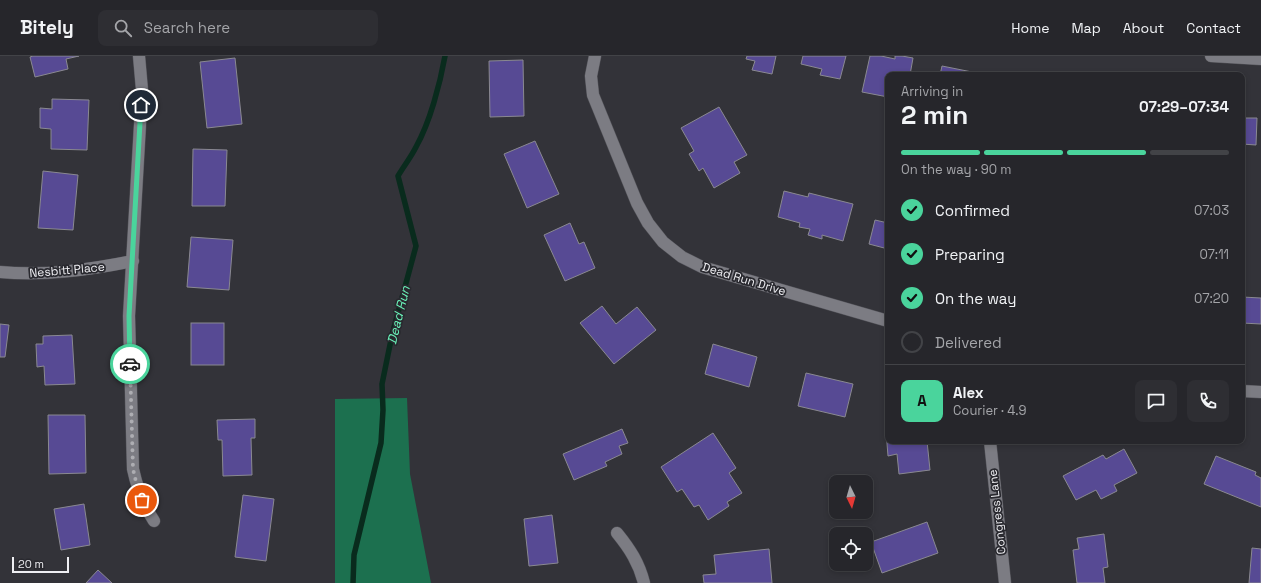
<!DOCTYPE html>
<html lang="en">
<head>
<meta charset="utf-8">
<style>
	:root { --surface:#26262b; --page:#2e2e33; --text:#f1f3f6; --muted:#a4a5a9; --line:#424347; --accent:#4ad49c }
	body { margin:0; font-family:"Space Grotesk",sans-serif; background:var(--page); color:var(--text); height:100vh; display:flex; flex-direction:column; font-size:15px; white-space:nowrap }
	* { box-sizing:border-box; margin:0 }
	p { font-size:13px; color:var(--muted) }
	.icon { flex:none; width:22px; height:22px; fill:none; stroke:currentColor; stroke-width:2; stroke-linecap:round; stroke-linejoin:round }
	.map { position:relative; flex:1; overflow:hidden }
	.sheet { position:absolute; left:885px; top:16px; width:360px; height:372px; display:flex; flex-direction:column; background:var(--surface); border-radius:8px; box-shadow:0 2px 6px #0003,0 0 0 1px var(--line) }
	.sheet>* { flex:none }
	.needle { width:26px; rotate:175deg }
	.controls { position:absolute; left:829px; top:419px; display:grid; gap:8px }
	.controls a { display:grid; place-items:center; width:44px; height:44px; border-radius:8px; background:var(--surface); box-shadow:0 2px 6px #0003,0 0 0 1px var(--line); font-size:20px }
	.scale { position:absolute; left:12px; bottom:10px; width:57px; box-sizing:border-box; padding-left:4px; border:2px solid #efeff3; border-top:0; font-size:11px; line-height:14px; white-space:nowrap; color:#efeff3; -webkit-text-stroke:3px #29292f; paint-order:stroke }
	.pin { position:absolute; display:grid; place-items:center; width:34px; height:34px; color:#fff; margin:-17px; border:2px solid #fff; border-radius:50%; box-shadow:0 1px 4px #0007 }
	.courier { position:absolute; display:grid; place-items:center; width:40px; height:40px; margin:-20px; border:3px solid #4ad49c; border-radius:50%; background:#fff; color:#222; box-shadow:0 1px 5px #0007 }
	.overview em { font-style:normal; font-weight:800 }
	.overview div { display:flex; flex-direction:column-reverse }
	.overview { display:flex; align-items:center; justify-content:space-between; height:68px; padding:0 16px }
	h1 { font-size:26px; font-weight:800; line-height:30px }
	.bar { display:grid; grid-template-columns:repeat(4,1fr); gap:6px 4px; align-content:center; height:48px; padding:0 16px }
	.bar i { height:5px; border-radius:3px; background:var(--line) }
	.bar .on { background:var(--accent) }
	.bar p { grid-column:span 4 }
	.line { display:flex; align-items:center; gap:10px; padding:0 16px; border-top:1px solid var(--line) }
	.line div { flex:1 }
	.round { display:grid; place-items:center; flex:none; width:42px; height:42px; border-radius:8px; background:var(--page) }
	ol { padding:0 16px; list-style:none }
	li { display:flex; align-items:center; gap:12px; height:44px }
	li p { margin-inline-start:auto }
	li .icon { padding:4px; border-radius:50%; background:var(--accent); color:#111; stroke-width:4 }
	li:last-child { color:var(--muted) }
	li i { width:22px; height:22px; border:2px solid var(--line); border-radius:50% }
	header { display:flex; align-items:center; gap:24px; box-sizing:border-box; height:56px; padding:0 20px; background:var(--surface); border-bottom:1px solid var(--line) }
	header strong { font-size:19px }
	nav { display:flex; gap:22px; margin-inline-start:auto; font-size:14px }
	.search { width:280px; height:36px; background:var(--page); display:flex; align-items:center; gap:10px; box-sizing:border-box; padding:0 14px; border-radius:8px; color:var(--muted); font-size:15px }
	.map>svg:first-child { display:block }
	.forest { fill:#1c704f }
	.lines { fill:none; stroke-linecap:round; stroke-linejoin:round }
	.stream { stroke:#092b1d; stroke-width:5.5 }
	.building { fill:#574a94; stroke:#8a8991 }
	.street-casing { stroke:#525258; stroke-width:13 }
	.street { stroke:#7c7c83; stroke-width:12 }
	.done { stroke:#adadb2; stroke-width:4; stroke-dasharray:0 7.2 }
	.route { stroke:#4ad49c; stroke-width:5 }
	.labels { text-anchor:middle; stroke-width:3.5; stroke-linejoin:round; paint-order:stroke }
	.street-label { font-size:12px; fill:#efeff3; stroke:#29292f }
	.water-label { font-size:13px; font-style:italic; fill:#6bf6bb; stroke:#29292f }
</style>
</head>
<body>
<header>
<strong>Bitely</strong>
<div class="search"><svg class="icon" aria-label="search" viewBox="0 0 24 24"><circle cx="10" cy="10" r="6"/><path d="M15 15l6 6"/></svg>Search here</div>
<nav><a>Home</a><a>Map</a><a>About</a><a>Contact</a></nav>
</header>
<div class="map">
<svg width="1261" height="527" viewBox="0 0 1261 527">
	<rect width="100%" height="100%" fill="#333339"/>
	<polygon class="forest" points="407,342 410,418 431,527 335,527 335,343"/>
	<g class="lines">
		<path class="stream" d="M 353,527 L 354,499 L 381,387 L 383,354 L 382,328 L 392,279 L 416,190 L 398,120 C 404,110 411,101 416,91 C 430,66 440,28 445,0"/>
	</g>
	<g class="building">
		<polygon points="33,0 79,0 66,3 68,13 35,21 30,1"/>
		<polygon points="747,0 776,0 772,18 752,14 755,5 746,3"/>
		<polygon points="803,0 846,0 840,23 820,19 822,13 801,8"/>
		<polygon points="870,0 881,0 895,3 895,0 902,0 913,2 910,19 888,19 888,41 862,36"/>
		<polygon points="235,2 242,68 207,72 200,6"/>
		<polygon points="523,4 524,60 490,61 489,5"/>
		<polygon points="942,10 982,18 981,19 940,19"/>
		<polygon points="52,43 89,44 87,94 51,93 51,73 40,72 40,52 52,53"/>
		<polygon points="719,51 747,99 734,106 740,117 714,132 703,112 699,115 689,98 694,95 681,72"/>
		<polygon points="1242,62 1257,62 1256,89 1242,88"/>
		<polygon points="535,85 559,138 527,152 504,98"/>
		<polygon points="193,93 227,94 225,150 192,150"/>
		<polygon points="43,115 78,119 73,174 38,172"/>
		<polygon points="784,135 808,141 809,137 853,148 843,185 822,179 822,183 808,179 810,173 799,171 800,167 778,161"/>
		<polygon points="875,164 888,167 888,193 869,188"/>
		<polygon points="570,167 579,188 584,186 595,212 565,225 544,179"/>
		<polygon points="191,181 233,184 229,234 187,231"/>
		<polygon points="1242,241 1261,242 1261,268 1242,267"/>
		<polygon points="602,250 616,268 637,251 656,274 614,308 580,267"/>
		<rect x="191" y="267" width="33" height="42"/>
		<polygon points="0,268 9,269 5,301 0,301"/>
		<polygon points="72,279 75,328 45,329 44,310 37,311 36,288 43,288 43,280"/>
		<polygon points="713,288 757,301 749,331 705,318"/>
		<polygon points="806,317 853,328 845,361 798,350"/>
		<polygon points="48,359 85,359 86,417 49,418"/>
		<polygon points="255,363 255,382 251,382 252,419 223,420 222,384 218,384 217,364"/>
		<polygon points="622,373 628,387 619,390 622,398 605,406 607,410 574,424 563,398"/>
		<polygon points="886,375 888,375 888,385 927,385 930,414 899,418 897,398 888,400"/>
		<polygon points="713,377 736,412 729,417 742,437 727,446 729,450 708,464 699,449 694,451 682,433 677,436 661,411"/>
		<polygon points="1124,393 1137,417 1114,429 1117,435 1101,443 1096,434 1076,444 1063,420 1103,399 1106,403"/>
		<polygon points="1216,400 1256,416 1255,419 1261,422 1261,451 1204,428"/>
		<polygon points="243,439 274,443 266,505 235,501"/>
		<polygon points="84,448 90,489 61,494 54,453"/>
		<polygon points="552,459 558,507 529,510 524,463"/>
		<polygon points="927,466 938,497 882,517 871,486"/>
		<polygon points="1104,478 1108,511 1103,512 1105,527 1077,527 1073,494 1079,493 1077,482"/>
		<polygon points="1252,492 1261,493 1261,527 1249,527"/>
		<polygon points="769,493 772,527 704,527 703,519 716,518 714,499"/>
		<polygon points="98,514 112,527 86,527"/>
	</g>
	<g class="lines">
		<defs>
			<g id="street">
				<path d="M 139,0 L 142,34 L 129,260 L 133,413 C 137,432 143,448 154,465"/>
				<polyline points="595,0 591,20 593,39 637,147 648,167 663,186 682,201 702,211 888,265"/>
				<polyline points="1211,0 1261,3"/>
				<path d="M 0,216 C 45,220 88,214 133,205"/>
				<polyline points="1242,335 1261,336"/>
				<polyline points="990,385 1005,527"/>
				<path d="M 617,477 C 630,493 639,507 644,527"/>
			</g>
		</defs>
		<use href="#street" class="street-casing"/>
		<use href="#street" class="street"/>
	</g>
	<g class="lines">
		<polyline class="done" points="130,308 133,413 138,434 142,444"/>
		<polyline class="route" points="130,308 129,260 141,49"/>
	</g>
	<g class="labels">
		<g class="street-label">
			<text transform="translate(67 214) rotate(-5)" y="4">Nesbitt Place</text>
			<text transform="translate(744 223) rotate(17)" y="4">Dead Run Drive</text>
			<text transform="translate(997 456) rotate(-96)" y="4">Congress Lane</text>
		</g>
		<g class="water-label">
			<text transform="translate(398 259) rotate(-76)" y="5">Dead Run</text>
		</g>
	</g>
</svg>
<div class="controls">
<a><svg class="needle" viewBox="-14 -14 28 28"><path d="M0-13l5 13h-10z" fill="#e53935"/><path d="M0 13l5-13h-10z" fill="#a4a5a9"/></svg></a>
<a><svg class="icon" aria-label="locate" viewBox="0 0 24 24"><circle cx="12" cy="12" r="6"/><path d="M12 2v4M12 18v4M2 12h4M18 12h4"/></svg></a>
</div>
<div class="scale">20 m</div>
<div class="pin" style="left:142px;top:444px;background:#ea580c"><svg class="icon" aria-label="bag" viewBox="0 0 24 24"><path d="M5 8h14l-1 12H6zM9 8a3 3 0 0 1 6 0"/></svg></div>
<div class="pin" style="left:141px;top:49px;background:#1f2937"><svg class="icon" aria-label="home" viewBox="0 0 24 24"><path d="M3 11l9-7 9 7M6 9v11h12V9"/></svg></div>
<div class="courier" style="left:130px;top:308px"><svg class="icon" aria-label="car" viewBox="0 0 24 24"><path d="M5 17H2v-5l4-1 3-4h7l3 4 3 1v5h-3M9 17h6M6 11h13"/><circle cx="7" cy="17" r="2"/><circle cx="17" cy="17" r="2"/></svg></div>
<section class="sheet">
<div class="overview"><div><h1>2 min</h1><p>Arriving in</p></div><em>07:29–07:34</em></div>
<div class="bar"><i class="on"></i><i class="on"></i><i class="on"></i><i></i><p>On the way · 90 m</p></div>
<ol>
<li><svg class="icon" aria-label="check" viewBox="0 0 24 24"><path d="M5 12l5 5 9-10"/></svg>Confirmed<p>07:03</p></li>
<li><svg class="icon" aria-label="check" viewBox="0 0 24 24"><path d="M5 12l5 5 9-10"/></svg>Preparing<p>07:11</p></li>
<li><svg class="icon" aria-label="check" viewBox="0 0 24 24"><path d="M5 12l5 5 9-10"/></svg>On the way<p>07:20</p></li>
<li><i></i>Delivered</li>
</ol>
<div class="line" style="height:72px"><b class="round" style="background:var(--accent);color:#111">A</b><div><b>Alex</b><p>Courier · 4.9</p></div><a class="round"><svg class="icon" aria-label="chat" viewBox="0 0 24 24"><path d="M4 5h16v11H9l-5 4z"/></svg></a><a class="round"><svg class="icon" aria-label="phone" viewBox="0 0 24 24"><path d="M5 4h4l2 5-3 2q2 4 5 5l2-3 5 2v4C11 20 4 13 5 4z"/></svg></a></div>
</section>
</div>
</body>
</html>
